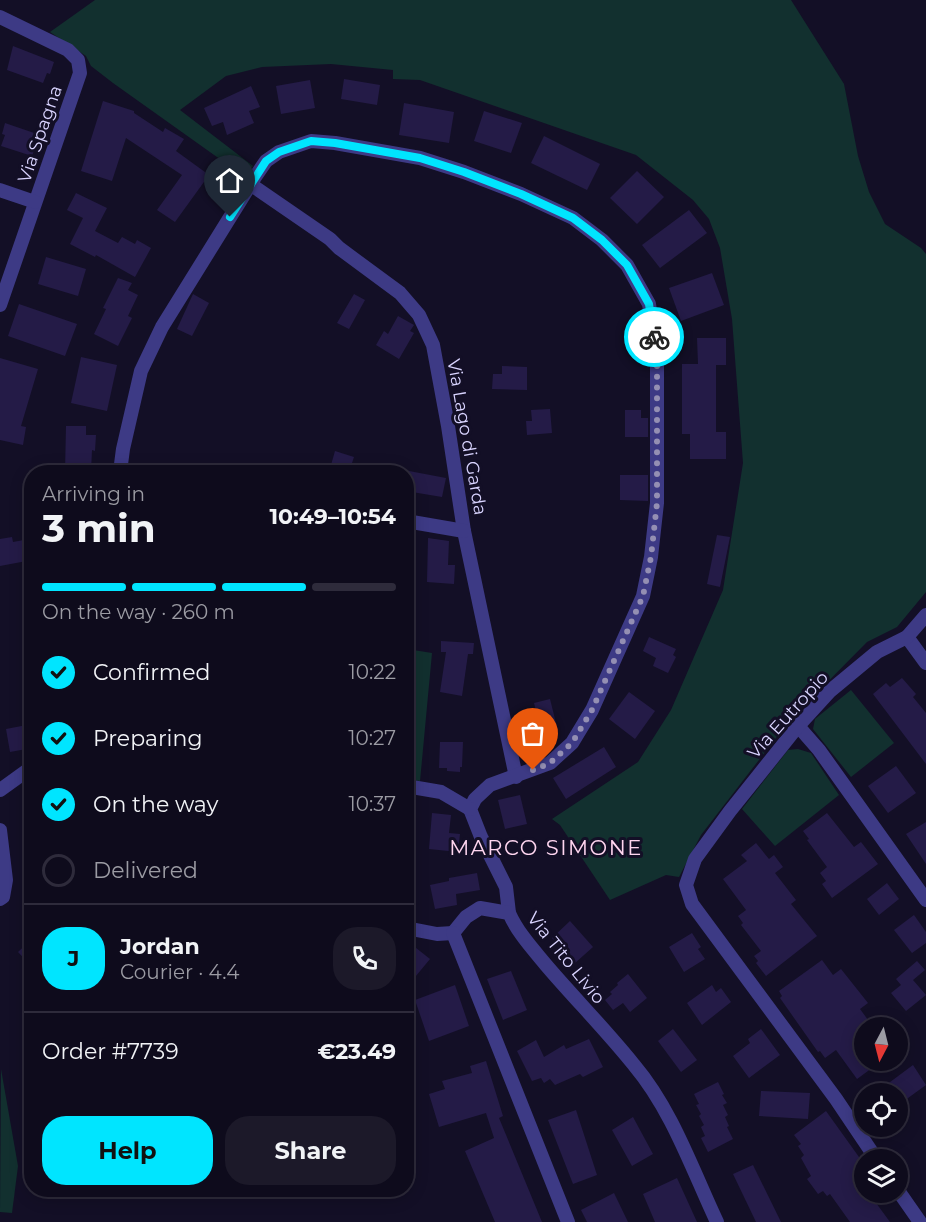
<!DOCTYPE html>
<html lang="en">
<head>
<meta charset="utf-8">
<style>
	:root { --surface:#0e0b1c; --page:#1c1929; --text:#f1f3f6; --muted:#9b9ba3; --line:#2e2b3b; --accent:#00e5ff }
	body { margin:0; font-family:Montserrat,sans-serif; background:var(--page); color:var(--text); height:100vh; display:flex; flex-direction:column; font-size:22px; white-space:nowrap }
	* { box-sizing:border-box; margin:0 }
	p { font-size:20px; color:var(--muted) }
	.icon { flex:none; width:33px; height:33px; fill:none; stroke:currentColor; stroke-width:2; stroke-linecap:round; stroke-linejoin:round }
	.map { position:relative; flex:1; overflow:hidden }
	.details { position:absolute; left:24px; top:465px; width:390px; height:732px; display:flex; flex-direction:column; background:var(--surface); border-radius:24px; box-shadow:0 3px 15px #0003,0 0 0 2px var(--line) }
	.details>* { flex:none }
	.needle { width:39px; rotate:187deg }
	.controls { position:absolute; left:854px; top:1017px; display:grid; gap:12px }
	.controls a { display:grid; place-items:center; width:54px; height:54px; border-radius:50%; background:var(--surface); box-shadow:0 3px 15px #0003,0 0 0 2px var(--line); font-size:30px }
	.pin { position:absolute; display:grid; place-items:center; width:51px; height:51px; color:#fff; margin:-62px -26px; border-radius:50% 50% 50% 0; rotate:-45deg; box-shadow:0 0 6px #0007 }
	.pin .icon { rotate:45deg }
	.courier { position:absolute; display:grid; place-items:center; width:60px; height:60px; margin:-30px; border:4px solid #00e5ff; border-radius:50%; background:#fff; color:#222; box-shadow:0 2px 8px #0007 }
	.overview em { font-style:normal; font-weight:700 }
	.overview div { display:flex; flex-direction:column-reverse }
	.overview { display:flex; align-items:center; justify-content:space-between; height:102px; padding:0 18px }
	h1 { font-size:39px; font-weight:700; line-height:45px }
	.bar { display:grid; grid-template-columns:repeat(4,1fr); gap:9px 6px; align-content:center; height:72px; padding:0 18px }
	.bar i { height:8px; border-radius:4px; background:var(--line) }
	.bar .on { background:var(--accent) }
	.bar p { grid-column:span 4 }
	.line { display:flex; align-items:center; gap:15px; padding:0 18px; border-top:2px solid var(--line) }
	.line div { flex:1 }
	.round { display:grid; place-items:center; flex:none; width:63px; height:63px; border-radius:24px; background:var(--page) }
	ol { padding:0 18px; list-style:none }
	li { display:flex; align-items:center; gap:18px; height:66px }
	li p { margin-inline-start:auto }
	li .icon { padding:6px; border-radius:50%; background:var(--accent); color:#111; stroke-width:4 }
	li:last-child { color:var(--muted) }
	li i { width:33px; height:33px; border:3px solid var(--line); border-radius:50% }
	.primary-button { display:flex; gap:12px; margin-top:auto; padding:12px 18px }
	.primary-button a { flex:1; height:69px; border-radius:24px; background:var(--accent); color:#111; font-size:24px; font-weight:700; line-height:69px; text-align:center }
	.primary-button a+a { background:var(--page); color:var(--text) }
	.map>svg:first-child { display:block }
	.green { fill:#12302f }
	.building { fill:#241b47 }
	.lines { fill:none; stroke-linecap:round; stroke-linejoin:round }
	.minor { stroke:#3d3a85; stroke-width:14 }
	.done { stroke:#948fb3; stroke-width:6; stroke-dasharray:0 10.8 }
	.route { stroke:#00e5ff; stroke-width:8 }
	.labels { text-anchor:middle; stroke-width:6; stroke-linejoin:round; paint-order:stroke }
	.street-label { font-size:18px; fill:#d9d4ff; stroke:#130f26 }
	.quarter-label { font-size:21px; letter-spacing:1.5px; fill:#ffd6f0; stroke:#130f26 }
</style>
</head>
<body>
<div class="map">
<svg width="926" height="1222" viewBox="0 0 926 1222">
	<rect width="100%" height="100%" fill="#130f26"/>
	<g class="green">
		<polygon points="95,0 791,0 844,84 858,156 869,192 885,224 921,248 926,254 926,592 897,627 867,642 789,721 701,835 679,877 666,875 610,900 560,825 552,819 638,762 671,710 723,590 743,463 732,319 720,248 709,219 693,200 636,155 420,80 393,79 393,70 331,64 262,67 226,76 180,110 253,166 245,177 113,83 91,66 86,56 50,32"/>
		<polygon points="407,649 432,653 420,781 407,779"/>
		<polygon points="851,690 894,743 851,777 813,729 815,719"/>
		<polygon points="798,749 811,753 839,795 775,846 742,809 788,750"/>
		<polygon points="1,1069 18,1166 12,1213 0,1212"/>
	</g>
	<g class="building">
		<polygon points="13,46 54,62 50,74 47,73 43,83 7,70"/>
		<polygon points="344,79 380,85 377,105 341,99"/>
		<polygon points="310,80 315,108 281,114 276,86"/>
		<polygon points="251,86 260,107 249,111 254,123 227,135 223,122 212,126 204,108"/>
		<polygon points="103,101 134,111 134,113 163,132 165,128 184,139 176,151 209,175 175,222 157,210 182,175 126,138 112,181 81,171"/>
		<polygon points="404,103 454,112 449,143 399,135"/>
		<polygon points="484,111 522,123 511,153 474,141"/>
		<polygon points="5,123 40,135 32,156 1,146 5,135 2,134"/>
		<polygon points="544,136 600,164 587,190 531,163"/>
		<polygon points="637,171 664,197 637,224 610,198"/>
		<polygon points="76,193 107,208 95,231 118,243 122,237 135,244 137,240 151,248 135,277 96,255 95,257 70,244 83,218 67,210"/>
		<polygon points="689,210 707,233 660,268 642,245"/>
		<polygon points="46,257 86,269 78,296 38,284"/>
		<polygon points="712,273 724,305 681,321 669,288"/>
		<polygon points="118,278 132,283 128,290 138,295 128,316 132,318 118,346 94,334 106,309 103,308"/>
		<polygon points="193,294 209,303 192,336 177,329"/>
		<polygon points="354,294 365,300 349,329 337,323"/>
		<polygon points="19,304 77,324 65,356 8,336"/>
		<polygon points="398,316 414,325 410,331 414,333 399,359 376,345 384,331 388,334"/>
		<polygon points="697,338 726,338 726,365 716,365 716,432 726,432 726,459 690,459 690,434 682,434 682,364 698,364"/>
		<polygon points="81,357 117,365 107,411 71,403"/>
		<polygon points="0,358 38,369 21,426 26,427 23,445 0,440"/>
		<polygon points="502,366 527,367 527,390 492,389 493,374 502,374"/>
		<polygon points="550,409 552,433 527,435 526,421 532,421 531,410"/>
		<polygon points="625,410 641,410 641,418 648,418 648,437 625,437"/>
		<polygon points="66,426 86,426 86,435 96,435 95,451 92,450 91,472 65,472"/>
		<polygon points="335,451 354,457 349,472 329,472"/>
		<polygon points="409,471 446,478 442,497 406,491"/>
		<polygon points="620,475 648,475 648,501 620,500"/>
		<polygon points="717,535 730,537 720,587 707,584"/>
		<polygon points="12,537 13,542 29,539 32,560 0,566 0,539"/>
		<polygon points="428,538 449,541 448,565 455,565 454,584 427,582"/>
		<polygon points="649,637 676,649 673,655 676,657 668,673 653,666 656,658 643,651"/>
		<polygon points="441,641 474,643 473,654 468,654 462,696 440,692 446,652 441,652"/>
		<polygon points="902,678 916,694 913,697 926,713 926,764 873,694 886,683 890,687"/>
		<polygon points="629,692 655,711 635,739 609,719"/>
		<polygon points="550,699 558,731 542,736 534,703"/>
		<polygon points="32,724 32,748 10,752 6,729"/>
		<polygon points="440,742 463,742 462,767 460,767 460,772 447,771 447,768 439,768"/>
		<polygon points="604,747 616,767 566,799 553,778"/>
		<polygon points="896,766 916,793 888,813 868,786"/>
		<polygon points="520,795 527,824 505,829 498,800"/>
		<polygon points="432,813 451,815 449,833 460,834 458,852 429,849"/>
		<polygon points="827,813 854,847 861,842 878,864 832,898 822,884 826,881 820,873 827,867 807,840 809,839 803,831"/>
		<polygon points="926,822 926,864 906,834"/>
		<polygon points="756,843 769,859 774,855 783,867 775,873 796,900 791,904 817,936 766,976 756,963 758,961 754,956 761,951 741,925 743,923 738,916 746,910 723,879 747,861 741,855"/>
		<polygon points="477,873 480,890 456,894 457,905 435,909 430,885 449,881 449,878"/>
		<polygon points="887,883 899,899 879,915 867,899"/>
		<polygon points="914,915 926,932 926,943 912,953 894,930"/>
		<polygon points="570,921 593,947 575,963 552,938"/>
		<polygon points="692,933 701,947 698,949 705,959 684,972 669,947"/>
		<polygon points="32,939 32,967 18,952"/>
		<polygon points="411,944 430,959 406,988 406,950"/>
		<polygon points="822,960 833,975 841,969 868,1003 860,1009 871,1024 864,1028 864,1060 883,1060 857,1079 836,1050 825,1058 820,1051 818,1052 780,998 782,996 779,991"/>
		<polygon points="917,961 925,970 913,980 926,995 906,1011 891,993 901,985 896,979"/>
		<polygon points="511,971 527,1010 503,1020 487,979"/>
		<polygon points="628,974 647,998 630,1012 623,1003 613,1010 605,1000 612,994 610,992 618,985 617,983"/>
		<polygon points="455,985 469,1026 429,1041 415,1000"/>
		<polygon points="712,985 716,992 721,988 731,1002 702,1025 687,1003"/>
		<polygon points="673,1029 697,1060 681,1072 658,1041"/>
		<polygon points="761,1029 780,1055 749,1078 733,1056 750,1043 748,1039"/>
		<polygon points="589,1039 603,1067 583,1077 580,1074 555,1085 550,1079 544,1083 541,1078 532,1081 517,1051 536,1040 544,1057 564,1045 566,1049"/>
		<polygon points="486,1061 503,1116 499,1118 542,1222 495,1222 465,1151 494,1138 486,1113 439,1127 429,1094 445,1089 442,1081 472,1073 470,1066"/>
		<polygon points="913,1065 926,1085 897,1106 897,1094 874,1094"/>
		<polygon points="718,1082 724,1094 722,1095 727,1103 723,1105 728,1115 725,1117 729,1126 727,1127 733,1139 708,1152 701,1138 705,1136 701,1127 704,1125 699,1116 701,1114 696,1105 699,1104 694,1094"/>
		<polygon points="761,1091 810,1093 808,1119 759,1116"/>
		<polygon points="576,1110 597,1175 573,1184 548,1120"/>
		<polygon points="826,1111 864,1164 864,1170 856,1176 864,1187 864,1192 868,1192 890,1222 850,1222 830,1194 827,1196 823,1191 818,1194 807,1179 811,1176 801,1158 804,1155 798,1146 801,1144 794,1135"/>
		<polygon points="633,1117 653,1154 632,1166 612,1130"/>
		<polygon points="753,1165 781,1222 756,1222 733,1174"/>
		<polygon points="677,1178 697,1222 655,1222 643,1194"/>
		<polygon points="614,1193 628,1222 587,1222 581,1210"/>
	</g>
	<g class="lines">
		<g class="minor">
			<polyline points="0,17 68,50 78,60 80,73 0,305"/>
			<polyline points="250,184 330,239 339,248 400,293 419,315 433,345 448,426 464,531 516,777"/>
			<polyline points="0,190 35,202"/>
			<polyline points="120,472 123,449 141,371 162,327 255,177 266,161 279,152 311,141 335,143 420,158 464,172 521,194 573,218 602,240 627,265 649,304 657,357 657,503 651,557 643,596 592,710 572,743 550,763 490,785 475,799 470,809 481,837 506,887 509,913"/>
			<polyline points="406,521 464,531"/>
			<polyline points="907,637 926,663"/>
			<polyline points="798,726 819,750 926,900"/>
			<polyline points="406,786 441,792 470,809"/>
			<polyline points="0,790 32,767"/>
			<polyline points="0,830 6,880 3,897 0,899"/>
			<polyline points="406,928 437,934 453,933"/>
			<path d="M 453,933 L 466,917 L 480,908 L 509,913 C 518,933 532,948 546,965 C 575,999 606,1030 634,1065 C 672,1110 692,1169 717,1222"/>
			<polyline points="453,933 568,1222"/>
			<polyline points="877,1160 836,1099 692,904 686,885 695,859 730,811 798,726 830,691 877,652 907,637 926,615"/>
			<polyline points="897,1189 920,1222"/>
		</g>
	</g>
	<g class="lines">
		<polyline class="done" points="533,770 550,763 572,743 592,710 643,596 651,557 657,503 657,357 654,337"/>
		<polyline class="route" points="230,217 266,161 279,152 311,141 335,143 420,158 464,172 521,194 573,218 602,240 627,265 649,304 654,337"/>
	</g>
	<g class="labels">
		<g class="street-label">
			<text transform="translate(40 134) rotate(-71)" y="6">Via Spagna</text>
			<text transform="translate(467 437) rotate(80)" y="6">Via Lago di Garda</text>
			<text transform="translate(788 715) rotate(-48)" y="6">Via Eutropio</text>
			<text transform="translate(566 958) rotate(51)" y="6">Via Tito Livio</text>
		</g>
		<g class="quarter-label">
			<text x="546" y="855">MARCO SIMONE</text>
		</g>
	</g>
</svg>
<div class="controls">
<a><svg class="needle" viewBox="-14 -14 28 28"><path d="M0-13l5 13h-10z" fill="#e53935"/><path d="M0 13l5-13h-10z" fill="#9b9ba3"/></svg></a>
<a><svg class="icon" aria-label="locate" viewBox="0 0 24 24"><circle cx="12" cy="12" r="6"/><path d="M12 2v4M12 18v4M2 12h4M18 12h4"/></svg></a>
<a><svg class="icon" aria-label="layers" viewBox="0 0 24 24"><path d="M12 4l9 5-9 5-9-5zM3 14l9 5 9-5"/></svg></a>
</div>
<div class="pin" style="left:533px;top:770px;background:#ea580c"><svg class="icon" aria-label="bag" viewBox="0 0 24 24"><path d="M5 8h14l-1 12H6zM9 8a3 3 0 0 1 6 0"/></svg></div>
<div class="pin" style="left:230px;top:217px;background:#1f2937"><svg class="icon" aria-label="home" viewBox="0 0 24 24"><path d="M3 11l9-7 9 7M6 9v11h12V9"/></svg></div>
<div class="courier" style="left:654px;top:337px"><svg class="icon" aria-label="bike" viewBox="0 0 24 24"><circle cx="6" cy="16" r="4"/><circle cx="18" cy="16" r="4"/><path d="M6 16l4-8h5l3 8M10 8l3 8H6M13 5h3"/></svg></div>
<section class="details">
<div class="overview"><div><h1>3 min</h1><p>Arriving in</p></div><em>10:49–10:54</em></div>
<div class="bar"><i class="on"></i><i class="on"></i><i class="on"></i><i></i><p>On the way · 260 m</p></div>
<ol>
<li><svg class="icon" aria-label="check" viewBox="0 0 24 24"><path d="M5 12l5 5 9-10"/></svg>Confirmed<p>10:22</p></li>
<li><svg class="icon" aria-label="check" viewBox="0 0 24 24"><path d="M5 12l5 5 9-10"/></svg>Preparing<p>10:27</p></li>
<li><svg class="icon" aria-label="check" viewBox="0 0 24 24"><path d="M5 12l5 5 9-10"/></svg>On the way<p>10:37</p></li>
<li><i></i>Delivered</li>
</ol>
<div class="line" style="height:108px"><b class="round" style="background:var(--accent);color:#111">J</b><div><b>Jordan</b><p>Courier · 4.4</p></div><a class="round"><svg class="icon" aria-label="phone" viewBox="0 0 24 24"><path d="M5 4h4l2 5-3 2q2 4 5 5l2-3 5 2v4C11 20 4 13 5 4z"/></svg></a></div>
<div class="line" style="height:78px"><div>Order #7739</div><b>€23.49</b></div>
<div class="primary-button"><a>Help</a><a>Share</a></div>
</section>
</div>
</body>
</html>
